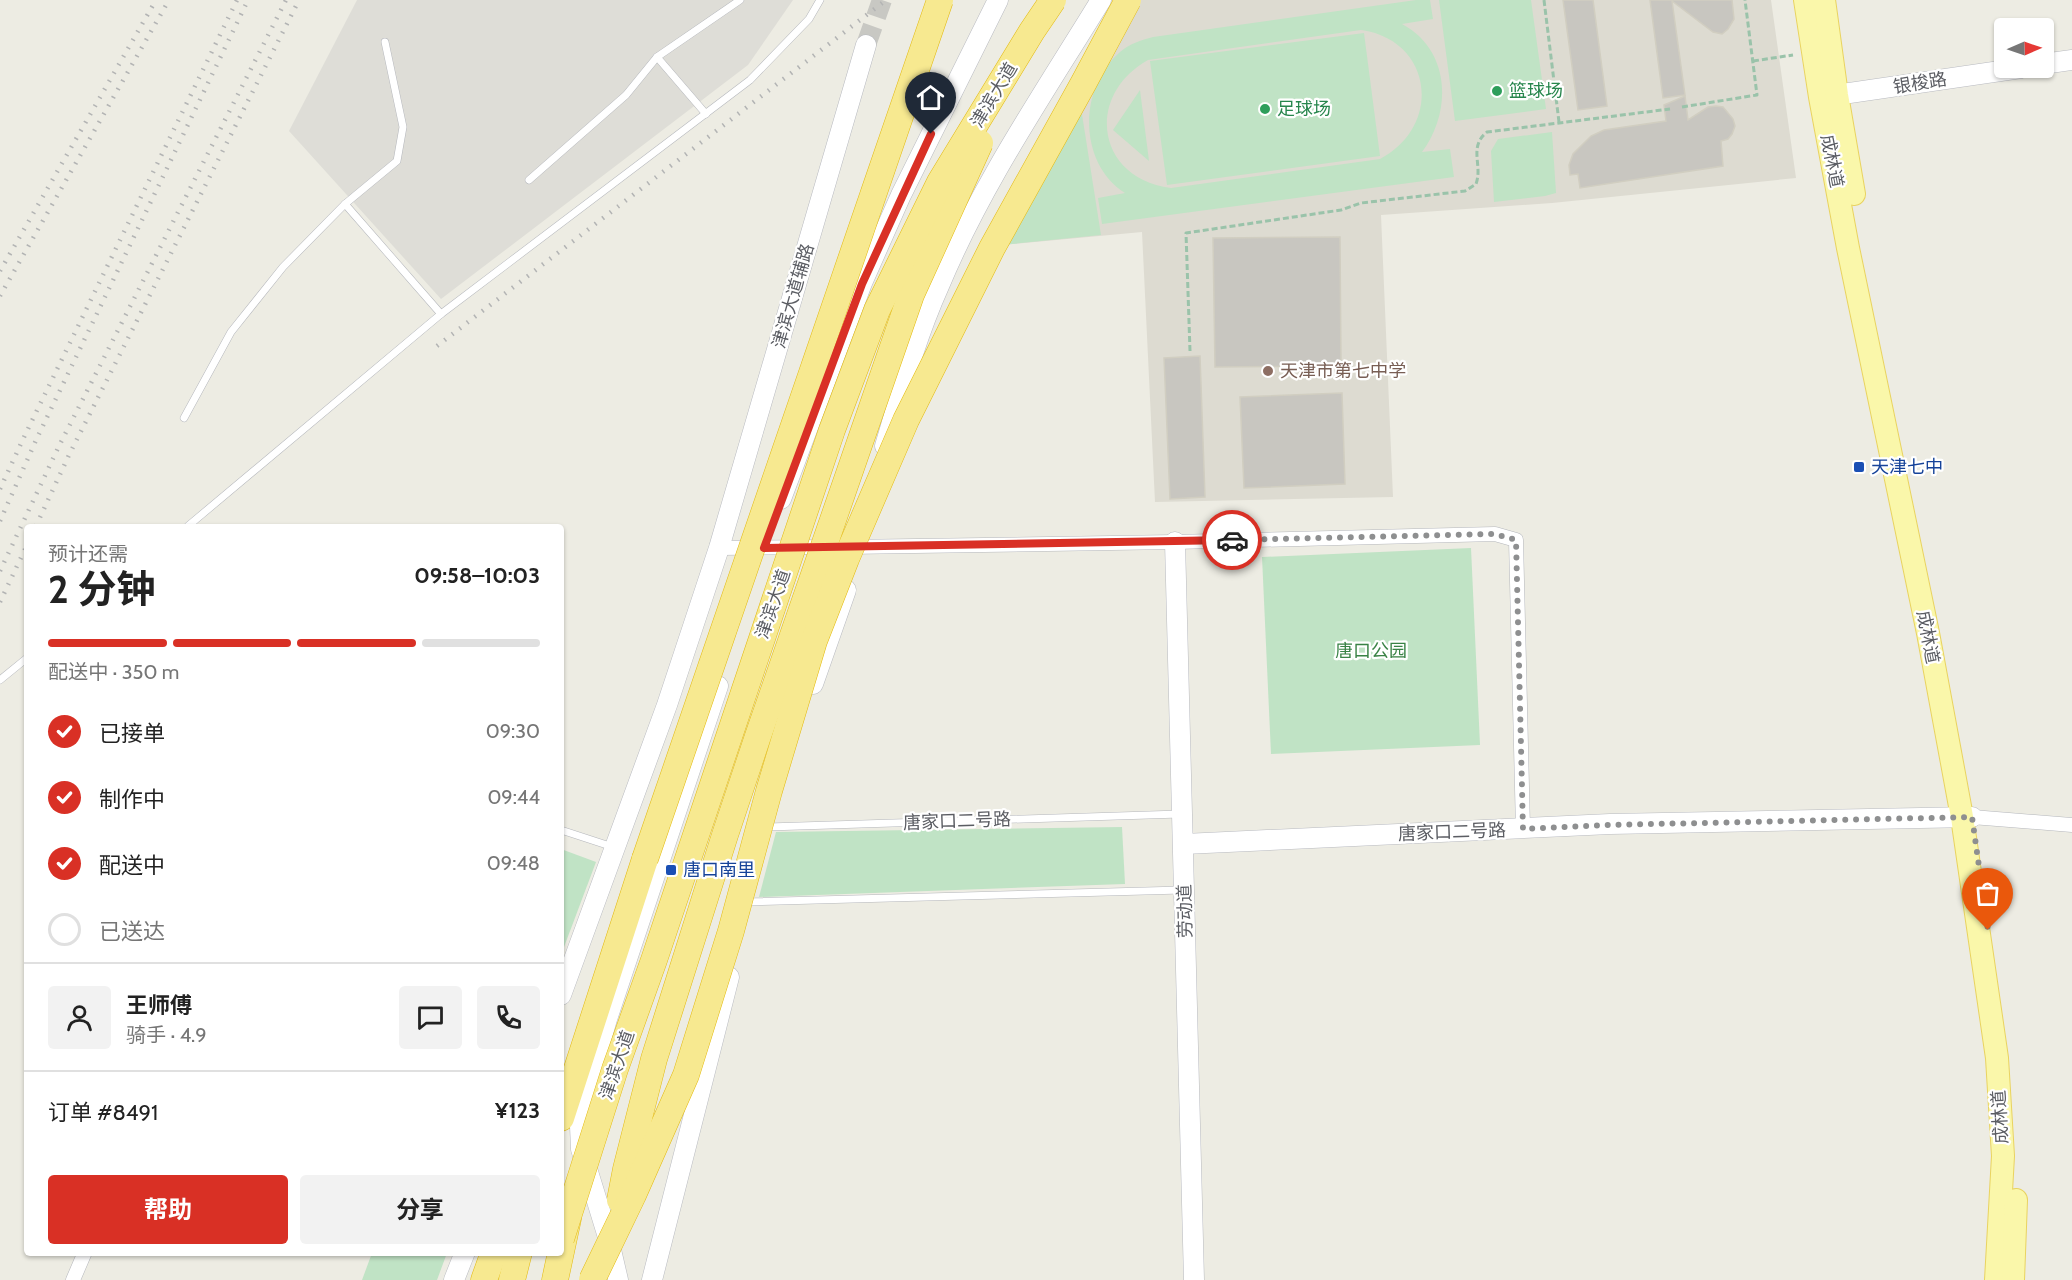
<!DOCTYPE html>
<html lang="zh">
<head>
<meta charset="utf-8">
<style>
	:root { --surface:#fff; --page:#f2f2f2; --text:#222; --muted:#767676; --line:#e0e0e0; --accent:#d93025 }
	body { margin:0; font-family:Cabin,"Noto Sans SC",sans-serif; background:var(--page); color:var(--text); height:100vh; display:flex; flex-direction:column; font-size:22px; white-space:nowrap }
	* { box-sizing:border-box; margin:0 }
	p { font-size:20px; color:var(--muted) }
	.icon { flex:none; width:33px; height:33px; fill:none; stroke:currentColor; stroke-width:2; stroke-linecap:round; stroke-linejoin:round }
	.map { position:relative; flex:1; overflow:hidden }
	.drawer { position:absolute; left:24px; top:524px; width:540px; height:732px; display:flex; flex-direction:column; background:var(--surface); border-radius:6px; box-shadow:0 2px 4px #0004 }
	.drawer>* { flex:none }
	.needle { width:39px; rotate:88deg }
	.controls { position:absolute; left:1994px; top:18px; display:grid; gap:12px }
	.controls a { display:grid; place-items:center; width:60px; height:60px; border-radius:6px; background:var(--surface); box-shadow:0 2px 4px #0004; font-size:30px }
	.pin { position:absolute; display:grid; place-items:center; width:51px; height:51px; color:#fff; margin:-62px -26px; border-radius:50% 50% 50% 0; rotate:-45deg; box-shadow:0 0 6px #0007 }
	.pin .icon { rotate:45deg }
	.courier { position:absolute; display:grid; place-items:center; width:60px; height:60px; margin:-30px; border:4px solid #d93025; border-radius:50%; background:#fff; color:#222; box-shadow:0 2px 8px #0007 }
	.headline em { font-style:normal; font-weight:700 }
	.headline div { display:flex; flex-direction:column-reverse }
	.headline { display:flex; align-items:center; justify-content:space-between; height:102px; padding:0 24px }
	h1 { font-size:39px; font-weight:700; line-height:45px }
	.bar { display:grid; grid-template-columns:repeat(4,1fr); gap:9px 6px; align-content:center; height:72px; padding:0 24px }
	.bar i { height:8px; border-radius:4px; background:var(--line) }
	.bar .selected { background:var(--accent) }
	.bar p { grid-column:span 4 }
	.line { display:flex; align-items:center; gap:15px; padding:0 24px; border-top:2px solid var(--line) }
	.line div { flex:1 }
	.round { display:grid; place-items:center; flex:none; width:63px; height:63px; border-radius:6px; background:var(--page) }
	ol { padding:0 24px; list-style:none }
	li { display:flex; align-items:center; gap:18px; height:66px }
	li p { margin-inline-start:auto }
	li .icon { padding:6px; border-radius:50%; background:var(--accent); color:#fff; stroke-width:4 }
	li:last-child { color:var(--muted) }
	li i { width:33px; height:33px; border:3px solid var(--line); border-radius:50% }
	.primary-button { display:flex; gap:12px; margin-top:auto; padding:12px 24px }
	.primary-button a { flex:1; height:69px; border-radius:6px; background:var(--accent); color:#fff; font-size:24px; font-weight:700; line-height:69px; text-align:center }
	.primary-button a+a { background:var(--page); color:var(--text) }
	.map>svg:first-child { display:block }
	.industrial { fill:#deddd7 }
	.education { fill:#dddbd1 }
	.green { fill:#c0e3c5; fill-rule:evenodd }
	.building { fill:#c8c6c0; stroke:#d1cec1; stroke-width:1.5 }
	.lines { fill:none; stroke-linecap:round; stroke-linejoin:round }
	.secondary-tunnel { stroke:#c8c8c3; stroke-width:20; stroke-dasharray:20 10; stroke-linecap:butt }
	.lane-casing { stroke:#b5b7bc; stroke-width:8 }
	.street-casing { stroke:#b5b7bc; stroke-width:15 }
	.secondary-casing { stroke:#b8bac0; stroke-width:21 }
	.primary-casing { stroke:#e9d360; stroke-width:24 }
	.highway-casing { stroke:#e3b90d; stroke-width:27 }
	.path { stroke:#9ac3aa; stroke-width:3; stroke-dasharray:6 3; stroke-linecap:butt }
	.lane { stroke:#fff; stroke-width:7 }
	.street { stroke:#fff; stroke-width:14 }
	.secondary { stroke:#fff; stroke-width:20 }
	.primary { stroke:#faf7aa; stroke-width:22 }
	.highway { stroke:#f7e990; stroke-width:26 }
	.rail { stroke:#b3b4b4; stroke-width:4.5; stroke-dasharray:1.5 8; stroke-linecap:butt }
	.highway-bridge-casing { stroke:#e3b90d; stroke-width:27; stroke-linecap:butt }
	.highway-bridge { stroke:#f7e990; stroke-width:26 }
	.done { stroke:#8e8f90; stroke-width:6; stroke-dasharray:0 10.8 }
	.route { stroke:#d93025; stroke-width:8 }
	.leisure-dot { fill:#2e9e5b; stroke:#fff; stroke-width:2 }
	.education-dot { fill:#8d6e63; stroke:#fff; stroke-width:2 }
	.transit-dot { fill:#1a4fb4; stroke:#fff; stroke-width:2 }
	.labels { text-anchor:middle; stroke-width:4.5; stroke-linejoin:round; paint-order:stroke }
	.street-label { font-size:18px; fill:#5b5d63; stroke:#fff }
	.leisure-label { font-size:18px; fill:#27864d; stroke:#fff; text-anchor:start }
	.education-label { font-size:18px; fill:#785e54; stroke:#fff; text-anchor:start }
	.transit-label { font-size:18px; fill:#164399; stroke:#fff; text-anchor:start }
	.park-label { font-size:18px; fill:#3a8346; stroke:#fff }
</style>
</head>
<body>
<div class="map">
<svg width="2072" height="1280" viewBox="0 0 2072 1280">
	<rect width="100%" height="100%" fill="#edece3"/>
	<polygon class="industrial" points="357,0 793,0 748,65 441,299 289,131"/>
	<polygon class="education" points="1140,0 1771,0 1796,178 1552,203 1381,215 1393,497 1155,502 1142,232 1002,245"/>
	<g class="green">
		<path d="M 1416,0 L 1430,0 L 1433,19 L 1402,24 C 1451,50 1452,112 1422,152 L 1450,149 L 1454,177 L 1102,224 L 1098,198 L 1125,193 C 1078,163 1078,88 1120,52 C 1129,44 1141,40 1153,37 ZM 1361,30 C 1433,40 1443,126 1380,159 L 1171,188 C 1097,179 1084,96 1148,60 Z"/>
		<polygon points="1439,0 1531,0 1546,109 1455,121"/>
		<polygon points="1364,33 1380,156 1167,185 1150,61"/>
		<polygon points="1140,90 1149,161 1113,130"/>
		<polygon points="1081,108 1101,235 1002,245"/>
		<polygon points="1552,132 1556,193 1545,196 1494,202 1491,151 1498,139"/>
		<polygon points="1471,548 1480,745 1271,754 1262,557"/>
		<polygon points="1122,827 1125,884 759,897 776,832"/>
		<polygon points="561,849 596,862 561,955"/>
		<polygon points="372,1253 372,1252 447,1253 437,1280 362,1280"/>
	</g>
	<g class="building">
		<polygon points="1563,0 1593,0 1607,106 1578,110"/>
		<polygon points="1650,0 1732,0 1734,19 1728,29 1722,34 1713,32 1672,1 1685,95 1663,98"/>
		<polygon points="1685,96 1688,120 1708,107 1716,106 1723,107 1733,119 1735,126 1732,134 1728,139 1721,141 1723,166 1580,188 1578,174 1570,175 1569,165 1573,154 1591,136 1604,130 1666,121 1664,105"/>
		<polygon points="1340,237 1341,366 1215,367 1213,238"/>
		<polygon points="1200,356 1205,497 1170,499 1164,358"/>
		<polygon points="1342,393 1345,484 1244,488 1240,397"/>
	</g>
	<g class="lines">
		<polyline class="secondary-tunnel" points="866,45 882,0"/>
		<defs>
			<g id="lane">
				<polyline points="657,57 706,114"/>
				<polyline points="529,180 626,95 657,57 740,0"/>
				<polyline points="345,204 397,161 403,127 385,42"/>
				<polyline points="184,418 231,332 283,267 345,204 441,314"/>
				<polyline points="188,526 441,314 750,80 809,19 820,0"/>
				<polyline points="0,680 27,658"/>
				<polyline points="768,827 1180,814"/>
				<polyline points="561,830 613,847"/>
				<polyline points="748,902 1182,890"/>
			</g>
			<g id="street">
				<polyline points="847,547 1175,542 1495,534 1516,540 1523,829"/>
				<polyline points="719,548 828,547"/>
				<polyline points="1972,817 2072,825"/>
				<polyline points="73,1280 85,1252"/>
			</g>
			<g id="secondary">
				<polyline points="2043,64 2072,60"/>
				<polyline points="1822,97 2021,68"/>
				<path d="M 885,446 C 901,392 916,337 939,286 C 981,185 1044,93 1101,0"/>
				<polyline points="781,499 862,283 901,195 998,0"/>
				<polyline points="1175,542 1194,1280"/>
				<polyline points="813,684 846,590"/>
				<polyline points="1184,844 1610,824 1972,817"/>
				<polyline points="561,995 667,705 719,548 866,45"/>
				<polyline points="454,1280 465,1252"/>
				<polyline points="618,1280 608,1237 581,1149 580,1126 583,1102 607,1019 718,686"/>
				<polyline points="652,1280 729,977"/>
			</g>
			<g id="primary">
				<polyline points="1805,0 1820,97 1848,248 1928,633 1962,817 1997,1058 2003,1156 1996,1280"/>
				<polyline points="1824,0 1837,95 1854,194"/>
				<polyline points="2013,1280 2016,1200"/>
			</g>
			<g id="highway">
				<polyline points="561,1118 645,859"/>
				<polyline points="484,1280 494,1252"/>
				<polyline points="512,1280 519,1252"/>
				<polyline points="555,1280 568,1219"/>
			</g>
		</defs>
		<use href="#lane" class="lane-casing"/>
		<use href="#street" class="street-casing"/>
		<use href="#secondary" class="secondary-casing"/>
		<use href="#primary" class="primary-casing"/>
		<use href="#highway" class="highway-casing"/>
		<g class="path">
			<polyline points="1544,0 1559,122"/>
			<polyline points="1753,61 1793,55"/>
			<polyline points="1682,107 1757,95 1745,0"/>
			<path d="M 1190,351 L 1186,233 L 1341,210 L 1361,203 L 1465,191 L 1476,184 C 1483,165 1468,147 1487,132 L 1670,109"/>
		</g>
		<use href="#lane" class="lane"/>
		<use href="#street" class="street"/>
		<use href="#secondary" class="secondary"/>
		<use href="#primary" class="primary"/>
		<use href="#highway" class="highway"/>
		<g class="rail">
			<polyline points="0,271 156,0"/>
			<polyline points="0,296 169,0"/>
			<polyline points="437,346 886,0"/>
			<polyline points="0,489 25,435 237,0"/>
			<polyline points="0,521 37,438 248,0"/>
			<polyline points="36,526 69,455 299,0"/>
			<polyline points="0,571 58,448 286,0"/>
			<polyline points="0,602 27,545"/>
		</g>
		<defs>
			<g id="highway-bridge">
				<polyline points="645,859 940,0"/>
				<polyline points="620,1200 626,1169 654,1059 725,835 758,736 911,295 980,143"/>
				<polyline points="561,1239 615,1069 654,960 832,430 877,310 940,182 1032,31 1053,0"/>
				<polyline points="592,1280 633,1195 686,1075 731,931 769,791 814,641 846,559 906,420 992,248 1083,84 1128,0"/>
			</g>
		</defs>
		<use href="#highway-bridge" class="highway-bridge-casing"/>
		<use href="#highway-bridge" class="highway-bridge"/>
	</g>
	<g class="lines">
		<polyline class="done" points="1232,540 1495,534 1516,540 1523,829 1610,825 1972,817 1988,930"/>
		<polyline class="route" points="931,134 862,284 764,548 1232,540"/>
	</g>
	<g class="leisure-dot">
		<circle cx="1497" cy="91" r="6"/>
		<circle cx="1265" cy="109" r="6"/>
	</g>
	<circle class="education-dot" cx="1268" cy="371" r="6"/>
	<g class="transit-dot">
		<rect x="1853" y="461" width="12" height="12" rx="3"/>
		<rect x="665" y="864" width="12" height="12" rx="3"/>
	</g>
	<g class="labels">
		<g class="street-label">
			<text transform="translate(1920 83) rotate(-9)" y="6">银梭路</text>
			<text transform="translate(994 95) rotate(-59)" y="6">津滨大道</text>
			<text transform="translate(1832 161) rotate(79)" y="6">成林道</text>
			<text transform="translate(793 296) rotate(-74)" y="6">津滨大道辅路</text>
			<text transform="translate(773 604) rotate(-71)" y="6">津滨大道</text>
			<text transform="translate(1928 637) rotate(79)" y="6">成林道</text>
			<text transform="translate(957 821) rotate(-2)" y="6">唐家口二号路</text>
			<text transform="translate(1452 832) rotate(-2)" y="6">唐家口二号路</text>
			<text transform="translate(1185 911) rotate(-91)" y="6">劳动道</text>
			<text transform="translate(617 1065) rotate(-71)" y="6">津滨大道</text>
			<text transform="translate(2000 1117) rotate(-93)" y="6">成林道</text>
		</g>
		<g class="leisure-label">
			<text x="1509" y="97">篮球场</text>
			<text x="1277" y="115">足球场</text>
		</g>
		<g class="education-label">
			<text x="1280" y="377">天津市第七中学</text>
		</g>
		<g class="transit-label">
			<text x="1871" y="473">天津七中</text>
			<text x="683" y="876">唐口南里</text>
		</g>
		<g class="park-label">
			<text x="1371" y="657">唐口公园</text>
		</g>
	</g>
</svg>
<div class="controls">
<a><svg class="needle" viewBox="-14 -14 28 28"><path d="M0-13l5 13h-10z" fill="#e53935"/><path d="M0 13l5-13h-10z" fill="#767676"/></svg></a>
</div>
<div class="pin" style="left:1988px;top:930px;background:#ea580c"><svg class="icon" aria-label="bag" viewBox="0 0 24 24"><path d="M5 8h14l-1 12H6zM9 8a3 3 0 0 1 6 0"/></svg></div>
<div class="pin" style="left:931px;top:134px;background:#1f2937"><svg class="icon" aria-label="home" viewBox="0 0 24 24"><path d="M3 11l9-7 9 7M6 9v11h12V9"/></svg></div>
<div class="courier" style="left:1232px;top:540px"><svg class="icon" aria-label="car" viewBox="0 0 24 24"><path d="M5 17H2v-5l4-1 3-4h7l3 4 3 1v5h-3M9 17h6M6 11h13"/><circle cx="7" cy="17" r="2"/><circle cx="17" cy="17" r="2"/></svg></div>
<section class="drawer">
<div class="headline"><div><h1>2 分钟</h1><p>预计还需</p></div><em>09:58–10:03</em></div>
<div class="bar"><i class="selected"></i><i class="selected"></i><i class="selected"></i><i></i><p>配送中 · 350 m</p></div>
<ol>
<li><svg class="icon" aria-label="check" viewBox="0 0 24 24"><path d="M5 12l5 5 9-10"/></svg>已接单<p>09:30</p></li>
<li><svg class="icon" aria-label="check" viewBox="0 0 24 24"><path d="M5 12l5 5 9-10"/></svg>制作中<p>09:44</p></li>
<li><svg class="icon" aria-label="check" viewBox="0 0 24 24"><path d="M5 12l5 5 9-10"/></svg>配送中<p>09:48</p></li>
<li><i></i>已送达</li>
</ol>
<div class="line" style="height:108px"><a class="round"><svg class="icon" aria-label="person" viewBox="0 0 24 24"><circle cx="12" cy="8" r="4"/><path d="M4 21q1-7 8-7t8 7"/></svg></a><div><b>王师傅</b><p>骑手 · 4.9</p></div><a class="round"><svg class="icon" aria-label="chat" viewBox="0 0 24 24"><path d="M4 5h16v11H9l-5 4z"/></svg></a><a class="round"><svg class="icon" aria-label="phone" viewBox="0 0 24 24"><path d="M5 4h4l2 5-3 2q2 4 5 5l2-3 5 2v4C11 20 4 13 5 4z"/></svg></a></div>
<div class="line" style="height:78px"><div>订单 #8491</div><b>¥123</b></div>
<div class="primary-button"><a>帮助</a><a>分享</a></div>
</section>
</div>
</body>
</html>
